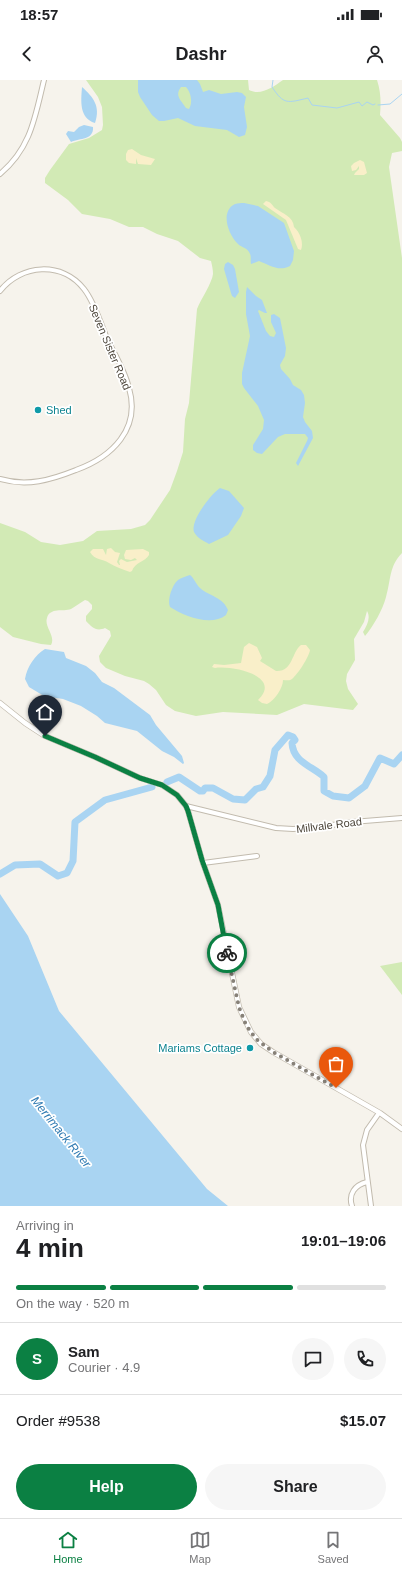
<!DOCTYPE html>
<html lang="en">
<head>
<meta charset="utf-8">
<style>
	:root { --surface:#fff; --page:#f6f6f6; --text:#202124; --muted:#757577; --line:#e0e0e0; --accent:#0b8043 }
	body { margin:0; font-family:Helvetica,sans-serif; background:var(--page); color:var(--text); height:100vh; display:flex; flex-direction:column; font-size:15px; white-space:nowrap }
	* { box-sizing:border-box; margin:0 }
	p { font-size:13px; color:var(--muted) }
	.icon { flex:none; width:22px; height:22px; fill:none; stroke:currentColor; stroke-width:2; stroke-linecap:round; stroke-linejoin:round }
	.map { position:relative; height:1126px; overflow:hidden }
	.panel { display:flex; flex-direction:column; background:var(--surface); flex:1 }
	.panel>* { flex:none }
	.pin { position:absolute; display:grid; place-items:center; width:34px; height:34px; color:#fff; margin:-41px -17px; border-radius:50% 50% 50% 0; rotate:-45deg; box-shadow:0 0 4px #0007 }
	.pin .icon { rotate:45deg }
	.courier { position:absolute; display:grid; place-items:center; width:40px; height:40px; margin:-20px; border:3px solid #0b8043; border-radius:50%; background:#fff; color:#222; box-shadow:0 1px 5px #0007 }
	.summary em { font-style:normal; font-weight:800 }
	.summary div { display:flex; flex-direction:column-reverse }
	.summary { display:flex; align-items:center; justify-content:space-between; height:68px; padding:0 16px }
	h1 { font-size:26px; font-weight:800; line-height:30px }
	.bar { display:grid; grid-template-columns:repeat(4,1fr); gap:6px 4px; align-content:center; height:48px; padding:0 16px }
	.bar i { height:5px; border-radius:3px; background:var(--line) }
	.bar .selected { background:var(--accent) }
	.bar p { grid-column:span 4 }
	.line { display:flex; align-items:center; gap:10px; padding:0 16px; border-top:1px solid var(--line) }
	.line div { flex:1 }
	.round { display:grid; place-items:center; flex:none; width:42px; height:42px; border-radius:21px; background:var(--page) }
	.primary-button { display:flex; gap:8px; margin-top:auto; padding:8px 16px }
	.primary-button a { flex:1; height:46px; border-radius:24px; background:var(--accent); color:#fff; font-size:16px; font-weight:800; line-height:46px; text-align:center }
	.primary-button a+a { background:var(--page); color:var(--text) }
	.status { display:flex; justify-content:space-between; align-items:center; height:28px; padding:0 20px; background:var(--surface); direction:ltr }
	.status svg { height:11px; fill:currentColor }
	header { display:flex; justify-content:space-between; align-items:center; height:52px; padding:0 16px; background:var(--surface); font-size:18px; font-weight:800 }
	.tab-bar { display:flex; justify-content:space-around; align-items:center; height:56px; border-top:1px solid var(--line); background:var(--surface); font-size:11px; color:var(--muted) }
	.tab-bar a { display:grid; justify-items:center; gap:2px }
	.tab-bar .selected { color:var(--accent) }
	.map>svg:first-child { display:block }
	.green { fill:#d2eab5 }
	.sand { fill:#f9efc9 }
	.water { fill:#a9d4f2; fill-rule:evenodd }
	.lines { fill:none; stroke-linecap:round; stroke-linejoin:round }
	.stream { stroke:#a9d4f2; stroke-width:1 }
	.river { stroke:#a9d4f2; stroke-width:7 }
	.minor-casing { stroke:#c2bbae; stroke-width:6 }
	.tertiary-casing { stroke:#c2bbae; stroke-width:6 }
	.minor { stroke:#fff; stroke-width:4 }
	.tertiary { stroke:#fff; stroke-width:4.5 }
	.done { stroke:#878178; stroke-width:4; stroke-dasharray:0 7.2 }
	.route { stroke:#0b8043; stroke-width:5 }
	.culture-dot { fill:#0f9aa8; stroke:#fff; stroke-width:1.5 }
	.labels { text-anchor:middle; stroke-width:3.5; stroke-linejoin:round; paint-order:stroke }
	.street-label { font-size:11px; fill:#4b4439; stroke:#fff }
	.culture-label { font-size:11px; fill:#0d838f; stroke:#fff; text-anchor:start }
	.water-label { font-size:12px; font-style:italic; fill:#2e7ab2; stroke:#fff }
</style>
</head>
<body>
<div class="status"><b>18:57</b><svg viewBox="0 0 49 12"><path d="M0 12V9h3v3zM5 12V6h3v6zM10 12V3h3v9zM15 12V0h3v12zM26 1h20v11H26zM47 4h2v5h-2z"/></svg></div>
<header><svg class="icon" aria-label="back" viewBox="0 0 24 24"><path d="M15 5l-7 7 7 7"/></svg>Dashr<svg class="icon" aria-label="person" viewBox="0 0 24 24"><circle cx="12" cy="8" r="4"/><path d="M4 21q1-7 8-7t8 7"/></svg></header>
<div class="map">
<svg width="402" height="1126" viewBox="0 0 402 1126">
	<rect width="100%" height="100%" fill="#f6f3ec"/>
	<g class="green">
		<path d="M 86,0 L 248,0 L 249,10 C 261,16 273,7 283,0 L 377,0 C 381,12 381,23 380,35 L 400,58 L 402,62 L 402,71 L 392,73 L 389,87 L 402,178 L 402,473 C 389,486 391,500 386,517 C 383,529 373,547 365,556 L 363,552 C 367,545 371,538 367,531 L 364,542 L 354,559 L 355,580 L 347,594 L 346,601 L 348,609 L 358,624 L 353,630 L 304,624 L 277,635 L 223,632 L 196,636 L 175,631 L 166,625 L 156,610 L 149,604 L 144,601 L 125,596 L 106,588 L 100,582 L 99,576 L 111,556 L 110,551 L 105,548 C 96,552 92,547 86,541 L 86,536 L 92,529 L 92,525 L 88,521 L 85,520 C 80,523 76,526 71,529 C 63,532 50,527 47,538 C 44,547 56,556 51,565 L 41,564 L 13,557 L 0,547 L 0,443 L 25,452 L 41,462 L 60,465 L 83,461 L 97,451 L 131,449 L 145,445 L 150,440 L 170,410 L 177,391 L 183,372 L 185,339 L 189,323 L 197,229 C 201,219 212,203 213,194 C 213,190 212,185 211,181 L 200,178 L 178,161 L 157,154 L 143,147 L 129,147 L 110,139 L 82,134 L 68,120 L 45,103 L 45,98 L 50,90 L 69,64 L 89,58 L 102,50 L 103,45 L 102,27 L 98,17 Z"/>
		<polygon points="402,882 402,915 380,886"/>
	</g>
	<g class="sand">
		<polygon points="132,69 141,75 155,79 151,85 138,84 136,78 136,84 129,83 126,80 126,74 128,70"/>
		<polygon points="360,80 364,82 367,93 364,95 354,95 355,93 359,89 359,86 356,90 352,91 351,86 354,83"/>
		<path d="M 266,121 C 271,122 272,125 275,128 C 283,134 293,136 294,147 C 300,152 304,163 301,170 L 298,169 L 286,140 L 263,124 Z"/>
		<path d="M 111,468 L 115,472 L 120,473 L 117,482 L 119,485 L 120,485 L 119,481 L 121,479 L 127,482 L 137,480 L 135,478 L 131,480 L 125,479 L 124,475 L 126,470 L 143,469 L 149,472 L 149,475 C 145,482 135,482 132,491 L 130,492 C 122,489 116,487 109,483 C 102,478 95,481 90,472 L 93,469 L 103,469 L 106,475 L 107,469 Z"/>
		<path d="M 249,563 L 257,567 L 262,578 L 260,581 L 276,591 C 293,592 291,573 301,565 L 306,565 L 310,570 C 309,577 298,594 292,599 C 290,601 286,600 283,600 C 283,608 275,620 267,624 L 262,623 L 258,620 C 283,596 232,585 215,588 L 212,587 L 214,584 L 224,585 L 241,583 L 244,567 Z"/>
	</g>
	<g class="water">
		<path d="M 138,0 L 197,0 L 200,4 L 203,12 L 209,10 L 221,14 L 237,12 L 242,13 L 246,17 L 244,27 L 247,47 L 245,55 L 239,57 L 227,50 L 195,46 L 178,38 L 164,41 L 159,41 L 152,35 L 140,17 L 138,12 ZM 181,7 L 186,7 C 191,12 193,23 189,29 L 186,28 C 182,21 174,16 181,7 Z"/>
		<path d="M 82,7 C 93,17 101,26 95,43 C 79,38 81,21 82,7 Z"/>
		<path d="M 84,45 L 93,47 C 94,60 80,58 71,62 L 66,54 L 68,51 L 74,52 L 79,47 Z"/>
		<path d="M 244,123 L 258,126 L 284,143 L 294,171 L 293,180 L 290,186 C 279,192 269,185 259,181 L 251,184 C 250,180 252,176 249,172 C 246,167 240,167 237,163 C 228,154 220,131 235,124 C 238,123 241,123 244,123 Z"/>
		<polygon points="228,182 233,185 235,189 239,212 235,218 232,216 231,213 224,189 225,184"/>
		<polygon points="247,207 256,216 262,220 267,233 265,233 259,230 258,231 266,251 270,256 274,257 276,253 271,242 271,235 274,234 280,238 286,268 285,276 280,285 281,289 290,299 293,305 301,310 304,315 305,323 303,337 305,342 312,351 313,358 298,386 296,383 307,361 308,358 305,354 285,354 278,357 262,374 257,373 253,370 253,365 263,349 264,340 258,326 244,308 242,304 242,293 250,256 246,234 246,212"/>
		<path d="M 220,408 L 229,411 L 244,428 L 241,436 L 228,455 L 209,464 C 204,461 197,458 194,452 C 190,441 211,414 220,408 Z"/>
		<path d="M 190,495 C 194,498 196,504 200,508 C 209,516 223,517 228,530 L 226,535 C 211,547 184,536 170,527 C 167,520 172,505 178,500 C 181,498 186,496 190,495 Z"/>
		<path d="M 45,569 L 64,572 L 66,578 L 86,586 L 95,593 L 102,602 L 114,608 L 150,635 L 156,645 L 182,676 L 184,683 L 183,684 L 174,677 L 162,671 L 137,651 L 105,643 L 97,636 L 81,626 L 63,619 L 44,616 L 29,607 L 25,599 C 27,587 35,575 45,569 Z"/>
		<polygon points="0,814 28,856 59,931 207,1109 228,1126 0,1126"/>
	</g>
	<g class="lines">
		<g class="stream">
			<path d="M 273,0 L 272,7 C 284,25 287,23 308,18 L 312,25 L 337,28 L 359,22 L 362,26 L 367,22 L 373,25 L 375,24"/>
			<polyline points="378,25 390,24 402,14"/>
		</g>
		<g class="river">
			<path d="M 167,702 L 179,697 L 200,711 L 203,711 L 205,708 L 213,708 L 233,719 L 245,720 L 256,709 L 263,707 L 270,696 L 275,670 L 288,655 L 293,657 L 295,660 L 292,663 C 293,682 312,686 324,697 L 324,711 L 333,716 L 349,718 L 365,706 L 380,678 L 394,684 L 402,675"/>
			<polyline points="0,794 15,785 40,784 58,796 67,793 73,781 75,742 105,720 152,707"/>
		</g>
		<defs>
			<g id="minor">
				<path d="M 0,94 C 31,68 35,37 44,0"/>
				<path d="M 0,211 C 21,184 62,181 84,209 C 95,223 101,244 108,261 C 116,276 125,291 129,308 C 141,349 112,377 76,390 C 51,400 27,407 0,399"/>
				<polyline points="186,726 276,748 293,749 319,747 352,742 402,738"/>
				<polyline points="203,783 257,776"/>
				<path d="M 352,1126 C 348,1114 355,1105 367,1102"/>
				<polyline points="371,1126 363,1065 367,1050 379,1033"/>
			</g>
			<polyline id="tertiary" points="0,623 25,643 45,656 95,677 140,698 162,705 177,715 186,726 188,731 202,780 218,825 239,927 251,952 261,964 273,972 380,1033 402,1049"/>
		</defs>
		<use href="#minor" class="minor-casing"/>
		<use href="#tertiary" class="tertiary-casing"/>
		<use href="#minor" class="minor"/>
		<use href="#tertiary" class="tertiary"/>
	</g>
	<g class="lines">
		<polyline class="done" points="227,873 239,927 246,945 256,959 273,972 336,1008"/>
		<polyline class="route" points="45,656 95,677 140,698 162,705 177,715 186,726 188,731 202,780 218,825 227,873"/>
	</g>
	<g class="culture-dot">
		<circle cx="38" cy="330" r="4"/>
		<circle cx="250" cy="968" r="4"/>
	</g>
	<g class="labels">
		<g class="street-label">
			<text transform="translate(110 267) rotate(67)" y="4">Seven Sister Road</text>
			<text transform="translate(329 745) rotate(-7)" y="4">Millvale Road</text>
		</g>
		<g class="culture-label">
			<text x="46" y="334">Shed</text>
			<text x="242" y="972" text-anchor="end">Mariams Cottage</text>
		</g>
		<g class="water-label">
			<text transform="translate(61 1052) rotate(51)" y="4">Merrimack River</text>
		</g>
	</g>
</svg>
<div class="pin" style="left:336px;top:1008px;background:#ea580c"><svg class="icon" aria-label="bag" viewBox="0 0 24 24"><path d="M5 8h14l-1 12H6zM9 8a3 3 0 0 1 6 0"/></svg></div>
<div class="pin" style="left:45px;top:656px;background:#1f2937"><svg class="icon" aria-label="home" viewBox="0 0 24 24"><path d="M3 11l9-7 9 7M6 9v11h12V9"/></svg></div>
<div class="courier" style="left:227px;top:873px"><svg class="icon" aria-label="bike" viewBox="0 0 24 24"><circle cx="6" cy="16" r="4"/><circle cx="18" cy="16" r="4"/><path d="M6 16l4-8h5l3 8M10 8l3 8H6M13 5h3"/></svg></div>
</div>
<section class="panel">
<div class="summary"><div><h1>4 min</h1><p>Arriving in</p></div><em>19:01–19:06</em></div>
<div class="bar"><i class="selected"></i><i class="selected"></i><i class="selected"></i><i></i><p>On the way · 520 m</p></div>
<div class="line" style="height:72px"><b class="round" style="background:var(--accent);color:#fff">S</b><div><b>Sam</b><p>Courier · 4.9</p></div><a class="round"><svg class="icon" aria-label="chat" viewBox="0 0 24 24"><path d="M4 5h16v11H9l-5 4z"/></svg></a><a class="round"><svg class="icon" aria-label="phone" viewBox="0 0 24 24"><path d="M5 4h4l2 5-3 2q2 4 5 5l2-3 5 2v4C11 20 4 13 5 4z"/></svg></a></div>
<div class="line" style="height:52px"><div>Order #9538</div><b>$15.07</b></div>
<div class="primary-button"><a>Help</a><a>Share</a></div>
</section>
<nav class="tab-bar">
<a class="selected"><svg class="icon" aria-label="home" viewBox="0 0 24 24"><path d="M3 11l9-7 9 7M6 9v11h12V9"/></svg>Home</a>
<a><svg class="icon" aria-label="map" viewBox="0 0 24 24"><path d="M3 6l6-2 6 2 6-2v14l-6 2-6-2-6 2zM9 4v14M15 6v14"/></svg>Map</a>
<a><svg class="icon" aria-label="saved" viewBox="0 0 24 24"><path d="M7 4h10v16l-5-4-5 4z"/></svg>Saved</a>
</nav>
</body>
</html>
